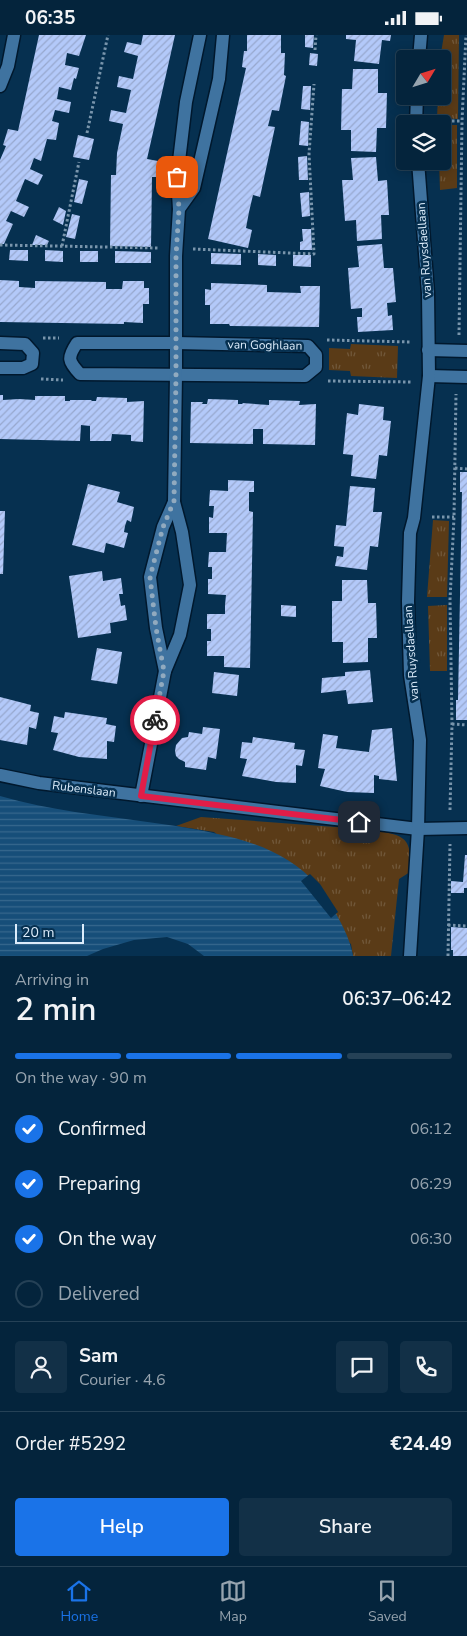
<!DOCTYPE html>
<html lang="en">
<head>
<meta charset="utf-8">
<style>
	:root { --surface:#04243c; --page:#123047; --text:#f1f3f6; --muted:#97a4af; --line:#254156; --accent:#1a73e8 }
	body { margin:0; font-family:"Nunito Sans",sans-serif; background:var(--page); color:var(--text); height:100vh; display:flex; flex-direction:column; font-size:19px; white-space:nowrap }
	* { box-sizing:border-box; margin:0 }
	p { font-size:16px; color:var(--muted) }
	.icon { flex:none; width:28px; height:28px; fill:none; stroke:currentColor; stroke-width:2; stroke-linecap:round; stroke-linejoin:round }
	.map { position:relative; height:921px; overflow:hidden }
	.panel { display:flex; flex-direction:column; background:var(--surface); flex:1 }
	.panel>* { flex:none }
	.needle { width:32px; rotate:52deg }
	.tools { position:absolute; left:396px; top:15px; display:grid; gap:10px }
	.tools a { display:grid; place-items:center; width:55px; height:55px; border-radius:5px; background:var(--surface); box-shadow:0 2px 12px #0003,0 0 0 1px var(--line); font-size:25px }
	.scale { position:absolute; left:15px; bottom:12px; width:69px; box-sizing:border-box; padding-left:5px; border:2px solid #dcecfb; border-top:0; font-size:14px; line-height:18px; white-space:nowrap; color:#dcecfb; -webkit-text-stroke:4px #063050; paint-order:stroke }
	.pin { position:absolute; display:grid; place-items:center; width:42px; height:42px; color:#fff; margin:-21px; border-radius:10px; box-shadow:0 2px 8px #0006 }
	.courier { position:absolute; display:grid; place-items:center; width:50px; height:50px; margin:-25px; border:4px solid #e11d48; border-radius:50%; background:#fff; color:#222; box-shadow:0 1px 6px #0007 }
	.head em { font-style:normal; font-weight:600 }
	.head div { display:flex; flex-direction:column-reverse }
	.head { display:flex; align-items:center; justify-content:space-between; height:85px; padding:0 15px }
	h1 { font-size:32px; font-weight:600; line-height:38px }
	.bar { display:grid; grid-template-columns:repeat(4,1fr); gap:8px 5px; align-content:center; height:60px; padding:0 15px }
	.bar i { height:6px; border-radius:4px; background:var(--line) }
	.bar .selected { background:var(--accent) }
	.bar p { grid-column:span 4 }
	.line { display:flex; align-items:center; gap:12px; padding:0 15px; border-top:1px solid var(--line) }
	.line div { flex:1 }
	.round { display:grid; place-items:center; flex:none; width:52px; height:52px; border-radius:5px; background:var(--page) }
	ol { padding:0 15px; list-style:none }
	li { display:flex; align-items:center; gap:15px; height:55px }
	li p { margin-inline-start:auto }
	li .icon { padding:5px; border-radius:50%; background:var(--accent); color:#fff; stroke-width:4 }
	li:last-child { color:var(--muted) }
	li i { width:28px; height:28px; border:2px solid var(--line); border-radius:50% }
	.action { display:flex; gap:10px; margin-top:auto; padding:10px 15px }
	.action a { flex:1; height:58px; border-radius:5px; background:var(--accent); color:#fff; font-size:20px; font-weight:600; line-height:58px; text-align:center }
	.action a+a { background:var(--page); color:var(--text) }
	.status { display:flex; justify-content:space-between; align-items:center; height:35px; padding:0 25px; background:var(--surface); direction:ltr }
	.status svg { height:14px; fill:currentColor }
	.tab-bar { display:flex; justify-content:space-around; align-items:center; height:70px; border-top:1px solid var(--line); background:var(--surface); font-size:14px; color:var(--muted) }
	.tab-bar a { display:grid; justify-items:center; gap:2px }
	.tab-bar .selected { color:var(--accent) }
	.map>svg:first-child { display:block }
	.grass { fill:url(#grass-tufts) }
	.water { fill:url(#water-rules) }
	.pier { fill:#063050 }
	.building { fill:url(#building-hatch) }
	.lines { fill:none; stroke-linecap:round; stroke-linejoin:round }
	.minor-casing { stroke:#00182d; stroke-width:15 }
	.path { stroke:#7995ac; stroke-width:3; stroke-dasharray:2.5 2.5; stroke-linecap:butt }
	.minor { stroke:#3f73a0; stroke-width:12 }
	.done { stroke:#91aabf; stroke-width:5; stroke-dasharray:0 9 }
	.route { stroke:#e11d48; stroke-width:6 }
	.labels { text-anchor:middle; stroke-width:5; stroke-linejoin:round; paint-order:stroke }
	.street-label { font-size:12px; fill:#dcecfb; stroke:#063050 }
</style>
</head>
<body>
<div class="status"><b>06:35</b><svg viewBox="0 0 49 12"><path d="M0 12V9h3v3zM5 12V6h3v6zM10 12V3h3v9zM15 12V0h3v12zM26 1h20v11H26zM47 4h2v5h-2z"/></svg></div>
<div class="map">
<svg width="467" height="921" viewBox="0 0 467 921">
	<defs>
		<pattern id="grass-tufts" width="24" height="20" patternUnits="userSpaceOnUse" patternTransform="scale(1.25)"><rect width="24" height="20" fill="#5a3b17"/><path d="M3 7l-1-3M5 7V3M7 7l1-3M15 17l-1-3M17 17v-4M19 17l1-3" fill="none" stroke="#71583a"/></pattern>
		<pattern id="water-rules" width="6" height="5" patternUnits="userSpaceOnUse" patternTransform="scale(1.25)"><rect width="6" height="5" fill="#164e79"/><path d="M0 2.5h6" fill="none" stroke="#37688d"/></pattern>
		<pattern id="building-hatch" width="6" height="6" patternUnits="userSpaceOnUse" patternTransform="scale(1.25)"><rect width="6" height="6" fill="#b3c9f9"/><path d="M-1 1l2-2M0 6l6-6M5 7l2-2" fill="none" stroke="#97a8ce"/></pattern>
	</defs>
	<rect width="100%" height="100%" fill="#063050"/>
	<g class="grass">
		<polygon points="444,0 459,0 458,84 437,83 438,61 442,61 442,24 440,24"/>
		<polygon points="443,90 457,90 457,153 440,155 439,126 442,126"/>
		<polygon points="351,309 398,311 397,343 351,341 350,336 329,335 329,313 350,314"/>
		<polygon points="433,485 449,486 447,562 427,562"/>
		<polygon points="447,570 447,636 430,636 428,571"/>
		<path d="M 201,782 L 376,795 C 408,802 411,803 410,837 L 399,844 L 391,921 L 353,921 L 351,909 L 214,797 L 176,791 Z"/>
	</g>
	<path class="water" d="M 0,761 C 25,768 50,773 75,777 C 109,782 143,786 176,791 C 227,800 282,809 317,850 C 322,856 326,863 330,869 C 340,885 350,903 353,921 L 204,921 L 188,909 L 167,902 L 134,905 L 103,914 L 87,921 L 0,921 Z"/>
	<polygon class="pier" points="310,839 320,849 338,877 331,883 301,846"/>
	<g class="building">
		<polygon points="39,0 86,0 79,21 67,18 65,30 79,33 76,44 74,43 71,55 59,52 57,64 71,67 69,78 55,75 52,86 59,88 56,105 47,104 41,126 34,123 30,134 43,140 38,150 25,144 16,166 29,172 24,182 11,176 6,186 13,189 4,209 0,209 0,125 6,111 3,110 8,94 18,96"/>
		<polygon points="143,0 175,0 147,124 158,126 156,142 152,142 151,212 110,211 111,140 116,140 117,118 123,89 109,86 111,75 126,78 131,55 117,52 119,41 133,44 138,21 124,17 127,7 141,10"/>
		<polygon points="247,0 281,0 281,18 285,18 284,40 286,41 279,76 272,75 268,91 275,92 260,162 253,160 249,177 246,193 252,195 248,213 208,204 246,33 242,32 244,16 247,16"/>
		<polygon points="305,0 314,0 313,13 305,12"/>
		<polygon points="346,0 391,0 390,6 382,5 379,29 354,26 356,5 346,4"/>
		<polygon points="310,18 318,19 317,31 309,30"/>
		<polygon points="353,34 378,34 378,58 387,58 386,93 377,93 376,117 351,116 351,95 341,95 342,54 352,54"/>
		<polygon points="303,51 311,51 310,75 301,74"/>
		<polygon points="301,86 309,87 308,111 299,110"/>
		<polygon points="78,100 94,104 89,125 73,122"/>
		<polygon points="307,121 308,145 299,145 298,122"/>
		<polygon points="376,122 378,146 387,145 389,180 381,180 382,204 357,206 356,185 345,186 342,145 353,145 351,123"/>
		<polygon points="79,144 88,146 82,169 74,167"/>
		<polygon points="309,157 310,181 302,182 300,158"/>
		<polygon points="59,172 66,176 63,190 53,185"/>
		<polygon points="72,179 80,181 75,204 66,202"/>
		<polygon points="302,194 311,194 312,215 300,215 300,207 303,206"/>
		<polygon points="36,200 49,206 47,210 32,210"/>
		<polygon points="382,209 384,233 393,233 396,267 387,268 388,281 392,280 393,295 358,297 357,282 362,282 362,273 351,274 348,233 359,232 357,211"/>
		<polygon points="10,215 28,215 28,226 9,225"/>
		<polygon points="45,215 63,216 63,227 45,226"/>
		<rect x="80" y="216" width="18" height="11"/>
		<polygon points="115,216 151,217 151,228 115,228"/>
		<polygon points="211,218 241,219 241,230 211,229"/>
		<polygon points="258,219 276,220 276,231 258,230"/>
		<polygon points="293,220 311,220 311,232 293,231"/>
		<polygon points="0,245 19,246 19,252 35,253 35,246 106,247 106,254 122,254 123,246 144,246 144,253 149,253 149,269 143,269 143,288 124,287 124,289 0,287"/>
		<polygon points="211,248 267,250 267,257 301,258 300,251 320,251 319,292 230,291 229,289 210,289 210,270 205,270 205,254 211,255"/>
		<polygon points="0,360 3,360 3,365 19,364 35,365 35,361 65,361 65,366 70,366 70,365 92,365 91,366 96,366 97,362 127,363 127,367 144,366 143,407 131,406 131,400 112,399 111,406 90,406 90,391 81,390 80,406 0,404"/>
		<polygon points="208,364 238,365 238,369 243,369 242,368 269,370 269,365 300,366 299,370 316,369 315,410 263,409 263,394 253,394 253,409 190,408 191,367 203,367 202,369 207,369"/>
		<polygon points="359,369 384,372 383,385 391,386 387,421 379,420 376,444 351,441 353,420 343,419 347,378 358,380"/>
		<polygon points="460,437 467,437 467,685 456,685 456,665 458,665 462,457 460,457"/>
		<polygon points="228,445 254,446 254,457 249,457 249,476 253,477 250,633 224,632 224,621 207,621 207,606 211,606 211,594 207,594 207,579 225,579 225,570 226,560 208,559 208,544 212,544 212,532 208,532 209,517 226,517 227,498 209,498 209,482 213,483 214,471 209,471 210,455 228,456"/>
		<polygon points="88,449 120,457 117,467 134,472 131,487 127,485 125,491 124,497 128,498 124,513 106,508 104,518 72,510"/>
		<polygon points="350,451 375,453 373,477 382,477 378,512 370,511 367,535 335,531 337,521 343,522 344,512 334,511 336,490 346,491"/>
		<polygon points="0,476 5,476 3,539 0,539"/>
		<polygon points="102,536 103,546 121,543 123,559 119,559 121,571 125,570 127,585 110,588 111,598 78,603 69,541"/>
		<polygon points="342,545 367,545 368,568 376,568 377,603 368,603 368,627 343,628 343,607 332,607 332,566 342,566"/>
		<polygon points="281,570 296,571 296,582 281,581"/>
		<polygon points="97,613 122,617 117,649 91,645"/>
		<polygon points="370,635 373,667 348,669 346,655 321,658 322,643 345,641 345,637"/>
		<polygon points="214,637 239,640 237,661 212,658"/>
		<polygon points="0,662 31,670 30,676 39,678 36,694 29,692 27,710 0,705"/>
		<polygon points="65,677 107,683 106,689 116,691 114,707 107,706 107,724 79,722 53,715 58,698 51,697 54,681 64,683"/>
		<polygon points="203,692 220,694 216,724 208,722 206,735 185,732 185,727 179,724 176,721 175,716 176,710 182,703 188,702 189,697 202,699"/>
		<polygon points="392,693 397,746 379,744 379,741 374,740 374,758 347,757 320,751 325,734 318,733 323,699 338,701 336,713 369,717 372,695"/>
		<polygon points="253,702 295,708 294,714 305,715 302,731 296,730 296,748 276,747 242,741 247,724 240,723 242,707 252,708"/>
		<polygon points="465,820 467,820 467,853 464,853 464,858 451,858 451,846 463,847"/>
		<polygon points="451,892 467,893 467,921 453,921 453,915 451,915"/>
	</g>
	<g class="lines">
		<defs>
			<g id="minor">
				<polyline points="419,24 421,0"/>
				<polyline points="0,51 8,31 14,0"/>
				<polyline points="416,89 417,61"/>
				<polyline points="179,174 177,143 186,67 200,0"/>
				<polyline points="0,308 25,309 33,318 32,329 23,333 0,333"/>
				<path d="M 77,308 L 176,308 L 308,311 L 316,320 L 316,332 L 305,341 L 80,339 C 68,326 67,323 77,308 Z"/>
				<polyline points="428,315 467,316"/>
				<polyline points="429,341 467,342"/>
				<polyline points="165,636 156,593 150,542 163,492 174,467"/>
				<polyline points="0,740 39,748 418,794 467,793"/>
				<polyline points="141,761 165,636 180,600 190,550 182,497 174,467 176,340 176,221 179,174 194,153 219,44 223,0"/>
				<polyline points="410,921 418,794 420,705 410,640 408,566 410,498 414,483 429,341 428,258 418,126"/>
			</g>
		</defs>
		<use href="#minor" class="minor-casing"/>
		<g class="path">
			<polyline points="315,15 316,0"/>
			<polyline points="432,86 462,86"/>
			<polyline points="87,98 108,0"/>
			<polyline points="0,210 159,213"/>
			<polyline points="62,211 79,127"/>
			<polyline points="193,214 314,219 309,119 314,49"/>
			<polyline points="459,300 462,86 466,0"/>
			<polyline points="43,303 59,303"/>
			<polyline points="327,305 411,307"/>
			<polyline points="41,344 63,345"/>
			<polyline points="328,346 411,347"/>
			<polyline points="455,433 467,434"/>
			<polyline points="432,482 454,482"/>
			<polyline points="452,689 467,690"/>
			<polyline points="450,775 452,689 450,565 454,482 456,359"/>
			<polyline points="448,890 467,891"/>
			<polyline points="448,921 450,809"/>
		</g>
		<use href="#minor" class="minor"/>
	</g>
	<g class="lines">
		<polyline class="done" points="155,685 164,636 156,593 150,542 163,492 174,466 176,340 176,221 179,174 177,142"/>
		<polyline class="route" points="155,685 141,761 359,787"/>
	</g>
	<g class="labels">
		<g class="street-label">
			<text transform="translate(424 215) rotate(-94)" y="4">van Ruysdaellaan</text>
			<text transform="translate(265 310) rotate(1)" y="4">van Goghlaan</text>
			<text transform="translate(411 618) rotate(-94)" y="4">van Ruysdaellaan</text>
			<text transform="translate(84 754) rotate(7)" y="4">Rubenslaan</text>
		</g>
	</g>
</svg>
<div class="tools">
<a><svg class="needle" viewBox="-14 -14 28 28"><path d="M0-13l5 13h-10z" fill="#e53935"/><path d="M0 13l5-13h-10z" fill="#97a4af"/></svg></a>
<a><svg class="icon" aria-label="layers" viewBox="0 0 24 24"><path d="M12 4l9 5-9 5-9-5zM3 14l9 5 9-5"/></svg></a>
</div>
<div class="scale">20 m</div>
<div class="pin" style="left:177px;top:142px;background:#ea580c"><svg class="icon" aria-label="bag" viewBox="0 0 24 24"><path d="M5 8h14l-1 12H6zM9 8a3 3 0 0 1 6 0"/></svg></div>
<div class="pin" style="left:359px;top:787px;background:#1f2937"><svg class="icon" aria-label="home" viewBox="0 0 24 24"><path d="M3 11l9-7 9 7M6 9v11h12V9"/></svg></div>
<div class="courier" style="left:155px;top:685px"><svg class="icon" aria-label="bike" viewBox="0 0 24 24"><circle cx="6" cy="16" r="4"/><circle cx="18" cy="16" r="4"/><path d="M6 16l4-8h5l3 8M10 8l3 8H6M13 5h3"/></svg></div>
</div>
<section class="panel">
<div class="head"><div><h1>2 min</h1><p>Arriving in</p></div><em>06:37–06:42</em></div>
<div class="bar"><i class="selected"></i><i class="selected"></i><i class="selected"></i><i></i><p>On the way · 90 m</p></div>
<ol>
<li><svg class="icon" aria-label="check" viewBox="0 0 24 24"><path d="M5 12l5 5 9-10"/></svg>Confirmed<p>06:12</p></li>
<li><svg class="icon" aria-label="check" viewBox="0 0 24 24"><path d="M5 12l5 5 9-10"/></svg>Preparing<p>06:29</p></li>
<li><svg class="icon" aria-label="check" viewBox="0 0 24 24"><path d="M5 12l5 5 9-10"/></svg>On the way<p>06:30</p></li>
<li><i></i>Delivered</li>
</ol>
<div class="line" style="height:90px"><a class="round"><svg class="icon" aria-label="person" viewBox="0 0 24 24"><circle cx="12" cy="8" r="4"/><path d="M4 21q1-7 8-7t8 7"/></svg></a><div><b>Sam</b><p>Courier · 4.6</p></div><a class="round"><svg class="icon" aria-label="chat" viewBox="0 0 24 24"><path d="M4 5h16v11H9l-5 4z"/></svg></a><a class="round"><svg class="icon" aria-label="phone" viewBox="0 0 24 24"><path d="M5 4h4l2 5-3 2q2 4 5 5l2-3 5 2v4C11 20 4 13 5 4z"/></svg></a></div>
<div class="line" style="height:65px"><div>Order #5292</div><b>€24.49</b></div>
<div class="action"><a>Help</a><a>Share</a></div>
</section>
<nav class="tab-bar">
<a class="selected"><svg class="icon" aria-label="home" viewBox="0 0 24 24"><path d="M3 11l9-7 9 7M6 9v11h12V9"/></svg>Home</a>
<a><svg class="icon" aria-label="map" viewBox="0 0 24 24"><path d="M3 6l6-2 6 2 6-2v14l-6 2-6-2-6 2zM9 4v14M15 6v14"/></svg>Map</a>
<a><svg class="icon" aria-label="saved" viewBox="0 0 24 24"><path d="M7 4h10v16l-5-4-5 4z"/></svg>Saved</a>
</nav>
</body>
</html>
